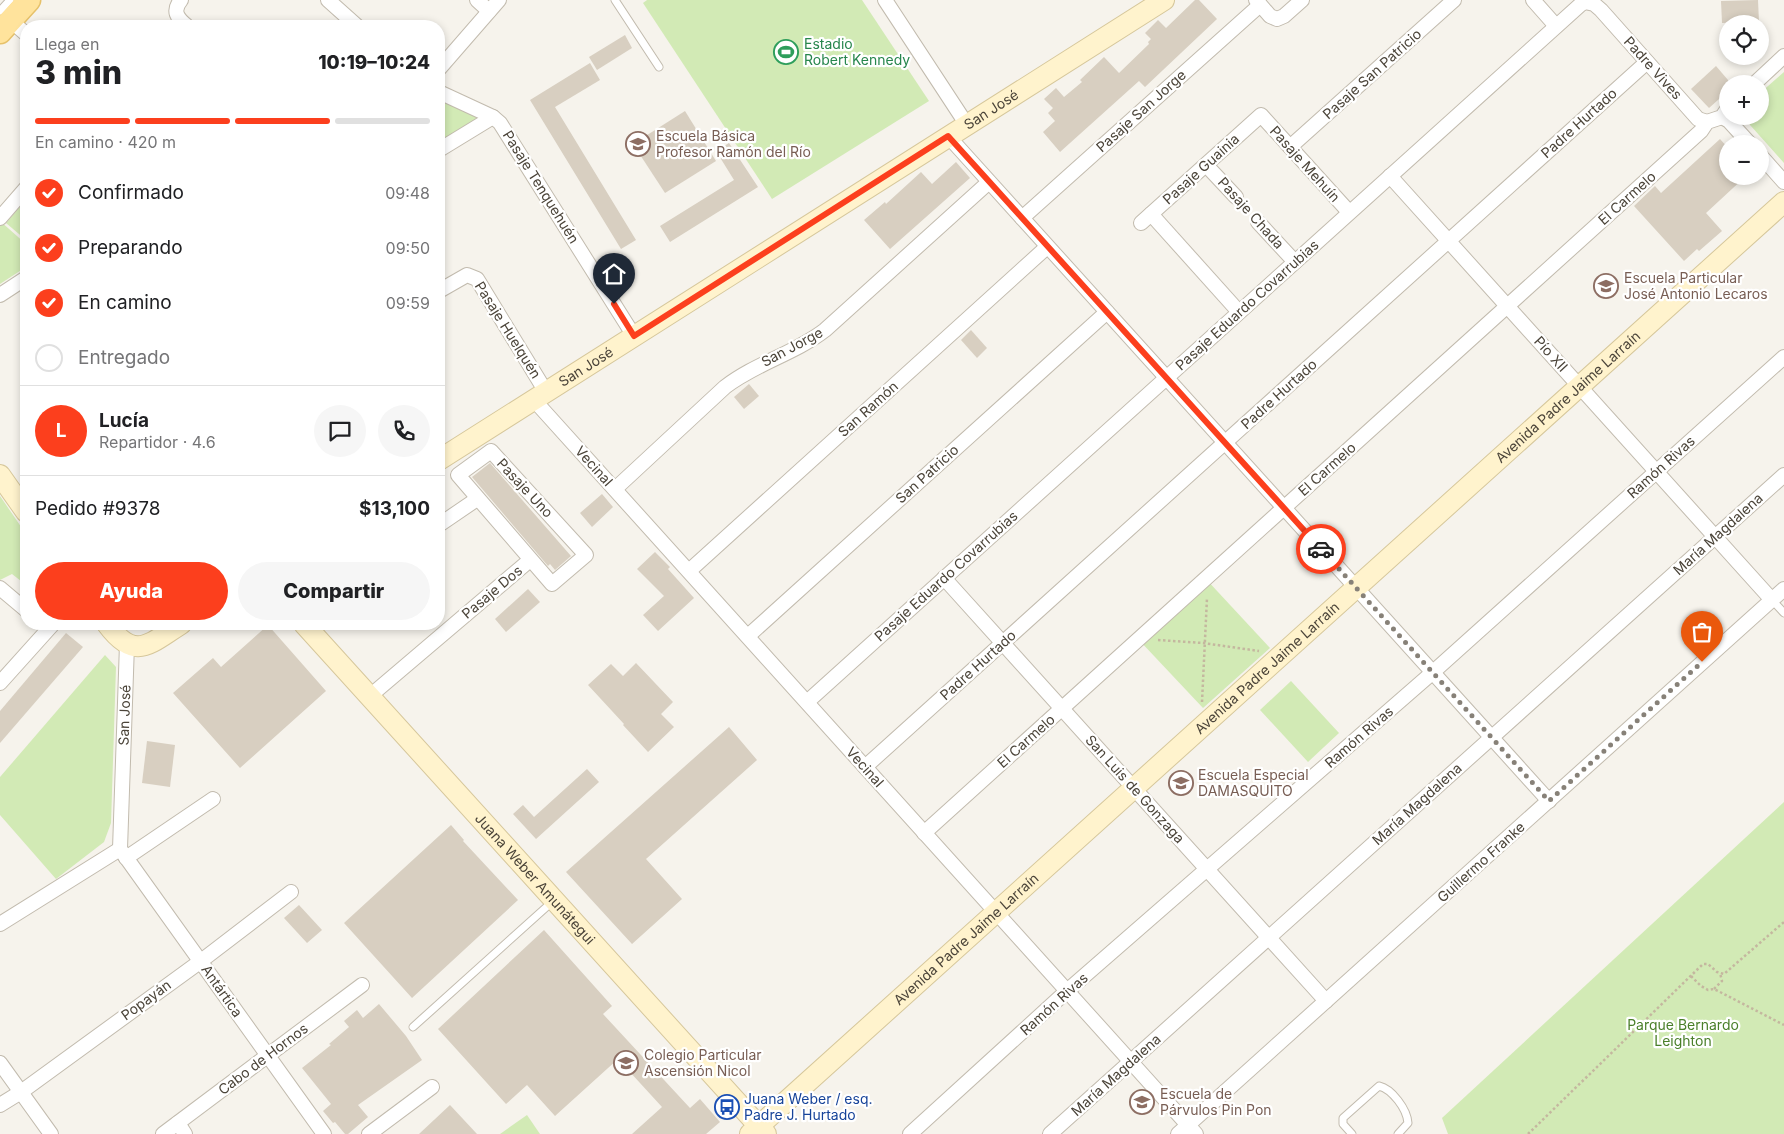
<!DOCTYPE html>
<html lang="es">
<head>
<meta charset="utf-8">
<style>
	:root { --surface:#fff; --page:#f6f6f6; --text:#202124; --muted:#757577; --line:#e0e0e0; --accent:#fc3f1d }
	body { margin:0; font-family:Inter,sans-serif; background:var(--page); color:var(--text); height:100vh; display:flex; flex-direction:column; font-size:19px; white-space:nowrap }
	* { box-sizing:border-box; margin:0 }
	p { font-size:16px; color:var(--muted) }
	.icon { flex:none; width:28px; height:28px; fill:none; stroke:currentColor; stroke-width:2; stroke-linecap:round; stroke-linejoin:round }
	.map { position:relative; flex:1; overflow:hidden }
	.drawer { position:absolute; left:20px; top:20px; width:425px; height:610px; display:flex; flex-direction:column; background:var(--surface); border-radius:20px; box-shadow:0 2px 8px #0003 }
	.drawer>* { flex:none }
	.fabs { position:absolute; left:1719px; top:15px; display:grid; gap:10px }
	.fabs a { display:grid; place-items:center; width:50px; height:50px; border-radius:50%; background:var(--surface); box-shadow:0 2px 8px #0003; font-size:25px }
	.pin { position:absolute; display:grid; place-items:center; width:42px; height:42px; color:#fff; margin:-51px -21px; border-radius:50% 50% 50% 0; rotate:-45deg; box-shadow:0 0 5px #0007 }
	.pin .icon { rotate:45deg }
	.courier { position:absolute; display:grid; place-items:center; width:50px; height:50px; margin:-25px; border:4px solid #fc3f1d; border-radius:50%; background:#fff; color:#222; box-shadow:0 1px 6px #0007 }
	.head em { font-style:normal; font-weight:800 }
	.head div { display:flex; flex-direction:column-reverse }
	.head { display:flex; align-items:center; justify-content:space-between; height:85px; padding:0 15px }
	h1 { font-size:32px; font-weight:800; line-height:38px }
	.bar { display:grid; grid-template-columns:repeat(4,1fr); gap:8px 5px; align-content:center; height:60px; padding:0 15px }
	.bar i { height:6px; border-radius:4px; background:var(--line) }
	.bar .current { background:var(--accent) }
	.bar p { grid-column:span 4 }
	.line { display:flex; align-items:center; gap:12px; padding:0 15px; border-top:1px solid var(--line) }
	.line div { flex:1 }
	.round { display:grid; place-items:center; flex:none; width:52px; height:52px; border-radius:26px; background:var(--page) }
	ol { padding:0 15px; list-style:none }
	li { display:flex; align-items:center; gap:15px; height:55px }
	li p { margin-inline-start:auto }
	li .icon { padding:5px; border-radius:50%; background:var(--accent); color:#fff; stroke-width:4 }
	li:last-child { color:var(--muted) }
	li i { width:28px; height:28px; border:2px solid var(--line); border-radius:50% }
	.primary-button { display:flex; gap:10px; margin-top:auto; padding:10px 15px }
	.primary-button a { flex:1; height:58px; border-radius:30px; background:var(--accent); color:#fff; font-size:20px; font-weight:800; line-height:58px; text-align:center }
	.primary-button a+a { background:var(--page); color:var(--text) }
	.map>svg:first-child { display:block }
	.green { fill:#d2eab5 }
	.building { fill:#d8cfc1 }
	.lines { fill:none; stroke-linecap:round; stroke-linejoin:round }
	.lane-casing { stroke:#c2bbae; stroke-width:9 }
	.street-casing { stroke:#c2bbae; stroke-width:16 }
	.secondary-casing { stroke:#d6c79b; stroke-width:22 }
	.primary-casing { stroke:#e6c16a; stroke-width:25 }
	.path { stroke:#c4b79f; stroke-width:2.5; stroke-dasharray:2.5 2.5; stroke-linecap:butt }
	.lane { stroke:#fff; stroke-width:7 }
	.street { stroke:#fff; stroke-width:14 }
	.secondary { stroke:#fff3cd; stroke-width:20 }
	.primary { stroke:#ffe39c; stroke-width:22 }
	.done { stroke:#878178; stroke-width:5; stroke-dasharray:0 9 }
	.route { stroke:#fc3f1d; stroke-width:6 }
	.labels { text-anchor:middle; stroke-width:4.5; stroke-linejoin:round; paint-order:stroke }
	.leisure-label { font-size:14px; fill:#27864d; stroke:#fff; text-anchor:start }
	.street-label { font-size:14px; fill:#4b4439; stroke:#fff }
	.education-label { font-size:14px; fill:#785e54; stroke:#fff; text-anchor:start }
	.park-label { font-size:14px; fill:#4a7f2a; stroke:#fff }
	.transit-label { font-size:14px; fill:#164399; stroke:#fff; text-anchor:start }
</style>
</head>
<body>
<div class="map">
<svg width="1784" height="1134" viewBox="0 0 1784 1134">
	<rect width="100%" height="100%" fill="#f6f3ec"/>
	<g class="green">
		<polygon points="647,0 862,0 929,101 772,199 643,3"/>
		<polygon points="1784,72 1784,163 1742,116 1760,116 1760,93"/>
		<polygon points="439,94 486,117 439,147"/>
		<polygon points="26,200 26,240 6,223"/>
		<polygon points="0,221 26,244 26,267 0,284"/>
		<polygon points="0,496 26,534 26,585 12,574 0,580"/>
		<polygon points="1205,578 1270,648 1203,708 1139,640"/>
		<polygon points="105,655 116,667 111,823 104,842 56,879 0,815 0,777"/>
		<polygon points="1291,681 1339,733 1308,762 1260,710"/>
		<polygon points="1784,802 1784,1134 1448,1134 1442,1118"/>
		<polygon points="527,1115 540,1134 500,1134"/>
	</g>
	<g class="building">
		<polygon points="1195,0 1199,0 1217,19 1145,87 1139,81 1060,152 1043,132 1055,121 1048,113 1053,108 1044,99 1056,88 1064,97 1082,82 1080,80 1104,57 1119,73 1149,44 1148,42 1151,39 1145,33 1158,20 1166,28"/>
		<polygon points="1758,0 1759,22 1722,23 1721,1"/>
		<polygon points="625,35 632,48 597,70 589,57"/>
		<polygon points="590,63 600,80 555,107 636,240 621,249 530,100"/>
		<polygon points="1716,66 1728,80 1728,91 1709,108 1691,89"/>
		<polygon points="685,111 716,161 665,193 633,144"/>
		<polygon points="1720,139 1728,148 1728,176 1746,176 1706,213 1722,231 1699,251 1697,249 1684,261 1634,206 1655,186 1661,193"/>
		<polygon points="729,143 758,187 670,242 660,226 734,180 716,151"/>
		<polygon points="956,162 970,178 890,249 864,220 885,202 886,204 921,172 932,184"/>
		<polygon points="971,330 987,348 977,358 961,340"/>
		<polygon points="749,384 759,396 744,409 734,397"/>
		<polygon points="490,463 571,556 555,570 550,564 548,566 472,477"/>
		<polygon points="602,494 613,507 592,527 580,513"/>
		<polygon points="655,552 670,567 668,569 694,598 658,631 643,615 664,596 637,569"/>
		<polygon points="528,589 540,602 506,632 495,619"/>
		<polygon points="268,625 326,691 240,768 173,693 213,658 221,667"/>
		<polygon points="66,633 83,647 0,743 0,711"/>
		<polygon points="636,663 673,702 661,714 674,727 648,752 623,725 624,724 588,685 611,664 623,676"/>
		<polygon points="729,727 757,760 646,859 682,899 632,944 566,872"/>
		<polygon points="147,741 175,745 170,787 142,783"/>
		<polygon points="587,769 599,782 536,839 513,814 523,805 534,817"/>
		<polygon points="451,825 464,840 463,841 518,900 412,998 344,923"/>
		<polygon points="299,905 322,930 307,943 284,918"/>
		<polygon points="544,930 612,1006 603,1014 690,1108 700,1099 720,1122 706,1134 632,1134 662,1107 618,1059 555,1116 527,1085 506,1104 438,1029"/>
		<polygon points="379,1004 406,1036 422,1060 358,1105 368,1117 348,1134 345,1134 335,1122 333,1123 323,1111 331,1104 302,1068 331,1045 329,1044 349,1027 344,1021 357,1010 363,1018"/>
		<polygon points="450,1105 477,1134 419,1134"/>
	</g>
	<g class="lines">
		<defs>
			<g id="lane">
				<polyline points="615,0 659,67"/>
				<polyline points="0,11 10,0"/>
				<polyline points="1772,600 1784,613"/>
				<polyline points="413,1027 552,902"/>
				<path d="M 1352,1134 L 1343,1124 L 1343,1118 L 1379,1086 C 1392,1089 1407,1109 1408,1123 L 1398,1134"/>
			</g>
			<g id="street">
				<path d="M 181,0 C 172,11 177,18 187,26"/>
				<polyline points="328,0 357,26"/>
				<polyline points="477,0 489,11"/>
				<polyline points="885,0 967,125"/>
				<polyline points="1256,0 1270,16 1277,19 1284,16 1302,0"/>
				<polyline points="1533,0 1556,26"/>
				<polyline points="10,20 26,34"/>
				<polyline points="439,69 499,0"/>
				<polyline points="1754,84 1784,56"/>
				<polyline points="439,92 493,117 500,123 634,336"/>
				<polyline points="1722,117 1729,121 1750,144"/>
				<polyline points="948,136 1549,801"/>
				<polyline points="1290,147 1454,0"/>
				<polyline points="439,150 493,117"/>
				<polyline points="1760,155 1784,182"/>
				<polyline points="1206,165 1236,197"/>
				<polyline points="1390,176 1772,600"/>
				<polyline points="1151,214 1239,312"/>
				<polyline points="0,218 26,188"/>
				<polyline points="1022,218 1260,5"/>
				<polyline points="1258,222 1295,262"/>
				<polyline points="1141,223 1261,115 1349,212"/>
				<polyline points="439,291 467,275 477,279 546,392"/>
				<polyline points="0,295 26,278"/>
				<polyline points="534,400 1196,1134"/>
				<polygon points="491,451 586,555 552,584 458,475"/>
				<path d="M 615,489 L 725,387 C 756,363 794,354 825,330 L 989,182"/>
				<polyline points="439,525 477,499"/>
				<polyline points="689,571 1047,247"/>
				<polyline points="944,578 1326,1001"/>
				<polyline points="0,588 26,610"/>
				<polyline points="748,636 1107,312"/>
				<polyline points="0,683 53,624"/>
				<polyline points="370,696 530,560"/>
				<polyline points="807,702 1580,5 1585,2 1594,4 1601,10 1698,119 1707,122"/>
				<polyline points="865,767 1647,62"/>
				<polyline points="924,833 1701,131 1707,122 1722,117 1728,108"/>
				<polyline points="120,849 324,1134"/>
				<path id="s1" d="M 120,849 L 127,644"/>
				<polyline points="126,858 213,799"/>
				<polyline points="0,924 120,849"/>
				<polyline points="0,1063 51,1134"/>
				<polyline points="0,1105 21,1092 201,961 291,892"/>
				<polyline points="178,1123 185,1134"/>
				<polyline points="163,1134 362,985"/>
				<polyline points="369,1134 432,1087"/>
				<polyline points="910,1134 1067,991 1432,673 1784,357"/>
				<polyline points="1050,1134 1784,475"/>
				<polyline points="1178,1134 1784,589"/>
			</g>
			<g id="secondary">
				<path id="s2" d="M 439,460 L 1164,0"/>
				<polyline points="0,475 26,512"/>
				<path d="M 107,624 C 135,662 149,644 181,624"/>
				<path id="s3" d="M 304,624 L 766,1134"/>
				<path id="s4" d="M 750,1134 L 1784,202"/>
			</g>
			<polyline id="primary" points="0,32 29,0"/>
		</defs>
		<use href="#lane" class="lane-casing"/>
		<use href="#street" class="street-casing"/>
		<use href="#secondary" class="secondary-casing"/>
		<use href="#primary" class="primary-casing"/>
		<g class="path">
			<polyline points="1158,640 1203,643 1259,651"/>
			<polyline points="1202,702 1207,598"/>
			<polyline points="1691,976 1701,986 1708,990 1714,989 1722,993 1784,1025"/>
			<polyline points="1714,989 1722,981 1720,973"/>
			<polyline points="1528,1134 1703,964 1708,964 1717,972 1724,974 1784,922"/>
		</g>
		<use href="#lane" class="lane"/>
		<use href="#street" class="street"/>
		<use href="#secondary" class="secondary"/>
		<use href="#primary" class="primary"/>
	</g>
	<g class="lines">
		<polyline class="done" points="1321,549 1549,801 1702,662"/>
		<polyline class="route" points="614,304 634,336 948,136 1321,549"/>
	</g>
	<defs>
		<symbol id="stadium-ring" viewBox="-11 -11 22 22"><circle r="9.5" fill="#fff" stroke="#2e9e5b" stroke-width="1.5"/><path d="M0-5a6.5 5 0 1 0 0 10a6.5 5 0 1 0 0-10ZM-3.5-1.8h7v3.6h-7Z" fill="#2e9e5b"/></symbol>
		<symbol id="school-ring" viewBox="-11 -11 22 22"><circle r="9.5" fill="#fff" stroke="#8d6e63" stroke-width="1.5"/><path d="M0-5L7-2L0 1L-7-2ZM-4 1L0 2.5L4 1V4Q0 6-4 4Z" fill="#8d6e63"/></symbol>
		<symbol id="bus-ring" viewBox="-11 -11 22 22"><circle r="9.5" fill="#fff" stroke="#1a4fb4" stroke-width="1.5"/><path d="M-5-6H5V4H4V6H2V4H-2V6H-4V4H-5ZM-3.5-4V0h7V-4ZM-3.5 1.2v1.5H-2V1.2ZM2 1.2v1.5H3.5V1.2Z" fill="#1a4fb4"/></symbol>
	</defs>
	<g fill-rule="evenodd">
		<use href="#stadium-ring" x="772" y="38" width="28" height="28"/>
		<use href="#school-ring" x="624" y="130" width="28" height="28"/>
		<use href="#school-ring" x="1592" y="272" width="28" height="28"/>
		<use href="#school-ring" x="1167" y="769" width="28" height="28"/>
		<use href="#school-ring" x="612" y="1049" width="28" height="28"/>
		<use href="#school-ring" x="1128" y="1088" width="28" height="28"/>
		<use href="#bus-ring" x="713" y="1093" width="28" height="28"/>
	</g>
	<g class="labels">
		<g class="leisure-label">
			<text x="804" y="49">Estadio<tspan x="804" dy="16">Robert Kennedy</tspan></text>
		</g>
		<g class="street-label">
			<text transform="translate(1653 68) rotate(48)" y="5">Padre Vives</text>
			<text transform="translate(1372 74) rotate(-42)" y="5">Pasaje San Patricio</text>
			<text dy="5" stroke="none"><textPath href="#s2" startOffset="654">San José</textPath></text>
			<text transform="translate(1141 111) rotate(-42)" y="5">Pasaje San Jorge</text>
			<text transform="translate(1579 123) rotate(-42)" y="5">Padre Hurtado</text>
			<text transform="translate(1305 164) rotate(48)" y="5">Pasaje Mehuín</text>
			<text transform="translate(1201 169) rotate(-42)" y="5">Pasaje Guainia</text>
			<text transform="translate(541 187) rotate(58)" y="5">Pasaje Tenquehuén</text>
			<text transform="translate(1627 198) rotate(-42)" y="5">El Carmelo</text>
			<text transform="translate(1251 213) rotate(48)" y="5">Pasaje Chada</text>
			<text transform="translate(1247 305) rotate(-42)" y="5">Pasaje Eduardo Covarrubias</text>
			<text transform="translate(508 330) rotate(58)" y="5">Pasaje Huelquén</text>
			<text transform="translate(792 347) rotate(-28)" y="5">San Jorge</text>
			<text transform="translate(1551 354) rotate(48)" y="5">Pío XII</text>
			<text dy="5" stroke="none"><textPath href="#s2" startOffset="174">San José</textPath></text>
			<text transform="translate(1279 394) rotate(-42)" y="5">Padre Hurtado</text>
			<text dy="5" stroke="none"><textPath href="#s4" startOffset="1101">Avenida Padre Jaime Larraín</textPath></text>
			<text transform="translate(868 409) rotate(-42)" y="5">San Ramón</text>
			<text transform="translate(594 466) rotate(48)" y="5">Vecinal</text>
			<text transform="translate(1661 467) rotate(-42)" y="5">Ramón Rivas</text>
			<text transform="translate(1327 469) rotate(-42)" y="5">El Carmelo</text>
			<text transform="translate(927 474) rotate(-42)" y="5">San Patricio</text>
			<text transform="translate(525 488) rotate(47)" y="5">Pasaje Uno</text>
			<text transform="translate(1718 534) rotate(-42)" y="5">María Magdalena</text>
			<text transform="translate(946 576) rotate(-42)" y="5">Pasaje Eduardo Covarrubias</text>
			<text transform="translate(492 592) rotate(-40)" y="5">Pasaje Dos</text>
			<text transform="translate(978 665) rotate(-42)" y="5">Padre Hurtado</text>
			<text dy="5" stroke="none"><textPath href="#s4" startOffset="696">Avenida Padre Jaime Larraín</textPath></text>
			<text dy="5" stroke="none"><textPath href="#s1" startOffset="134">San José</textPath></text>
			<text transform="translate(1359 737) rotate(-41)" y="5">Ramón Rivas</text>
			<text transform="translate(1026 741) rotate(-42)" y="5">El Carmelo</text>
			<text transform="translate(865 767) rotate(48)" y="5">Vecinal</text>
			<text transform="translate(1135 789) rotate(48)" y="5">San Luis de Gonzaga</text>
			<text transform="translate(1417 804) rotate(-42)" y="5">María Magdalena</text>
			<text transform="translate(1481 862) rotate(-42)" y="5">Guillermo Franke</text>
			<text dy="5" stroke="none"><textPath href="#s3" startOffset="344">Juana Weber Amunátegui</textPath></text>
			<text dy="5" stroke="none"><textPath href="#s4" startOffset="291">Avenida Padre Jaime Larraín</textPath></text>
			<text transform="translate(222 991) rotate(55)" y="5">Antártica</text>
			<text transform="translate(146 1000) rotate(-36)" y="5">Popayán</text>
			<text transform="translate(1054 1004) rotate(-42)" y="5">Ramón Rivas</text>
			<text transform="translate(263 1059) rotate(-37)" y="5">Cabo de Hornos</text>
			<text transform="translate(1116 1075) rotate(-42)" y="5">María Magdalena</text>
		</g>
		<g class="education-label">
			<text x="656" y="141">Escuela Básica<tspan x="656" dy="16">Profesor Ramón del Río</tspan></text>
			<text x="1624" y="283">Escuela Particular<tspan x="1624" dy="16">José Antonio Lecaros</tspan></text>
			<text x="1198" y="780">Escuela Especial<tspan x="1198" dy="16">DAMASQUITO</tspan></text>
			<text x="644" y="1060">Colegio Particular<tspan x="644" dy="16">Ascensión Nicol</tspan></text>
			<text x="1160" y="1099">Escuela de<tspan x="1160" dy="16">Párvulos Pin Pon</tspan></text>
		</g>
		<g class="park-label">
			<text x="1683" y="1030">Parque Bernardo<tspan x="1683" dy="16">Leighton</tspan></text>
		</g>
		<g class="transit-label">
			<text x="744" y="1104">Juana Weber / esq.<tspan x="744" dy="16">Padre J. Hurtado</tspan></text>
		</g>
	</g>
</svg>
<div class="fabs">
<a><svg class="icon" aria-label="locate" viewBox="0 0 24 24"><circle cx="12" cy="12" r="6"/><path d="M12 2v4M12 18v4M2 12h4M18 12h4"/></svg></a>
<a>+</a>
<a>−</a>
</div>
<div class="pin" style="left:1702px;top:662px;background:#ea580c"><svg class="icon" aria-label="bag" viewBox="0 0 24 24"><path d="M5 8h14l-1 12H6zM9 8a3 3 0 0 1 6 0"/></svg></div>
<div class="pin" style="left:614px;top:304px;background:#1f2937"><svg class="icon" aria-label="home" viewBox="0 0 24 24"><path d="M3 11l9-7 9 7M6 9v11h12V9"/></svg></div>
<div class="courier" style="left:1321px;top:549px"><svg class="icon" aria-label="car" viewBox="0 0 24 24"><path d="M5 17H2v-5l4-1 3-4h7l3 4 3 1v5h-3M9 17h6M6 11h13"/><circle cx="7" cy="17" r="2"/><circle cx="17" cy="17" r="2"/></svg></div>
<section class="drawer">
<div class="head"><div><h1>3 min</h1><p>Llega en</p></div><em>10:19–10:24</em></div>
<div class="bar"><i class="current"></i><i class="current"></i><i class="current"></i><i></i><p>En camino · 420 m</p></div>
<ol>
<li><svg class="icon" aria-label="check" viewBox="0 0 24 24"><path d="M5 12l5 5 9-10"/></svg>Confirmado<p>09:48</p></li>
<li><svg class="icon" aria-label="check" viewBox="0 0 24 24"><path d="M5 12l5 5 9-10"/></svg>Preparando<p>09:50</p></li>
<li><svg class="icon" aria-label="check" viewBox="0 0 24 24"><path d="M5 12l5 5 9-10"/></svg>En camino<p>09:59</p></li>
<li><i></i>Entregado</li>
</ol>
<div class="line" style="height:90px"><b class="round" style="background:var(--accent);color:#fff">L</b><div><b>Lucía</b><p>Repartidor · 4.6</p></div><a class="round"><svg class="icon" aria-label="chat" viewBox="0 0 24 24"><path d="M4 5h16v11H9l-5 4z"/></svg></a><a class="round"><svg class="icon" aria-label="phone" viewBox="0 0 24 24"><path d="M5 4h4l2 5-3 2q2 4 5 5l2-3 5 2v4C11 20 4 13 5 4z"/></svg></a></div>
<div class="line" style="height:65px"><div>Pedido #9378</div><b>$13,100</b></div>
<div class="primary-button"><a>Ayuda</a><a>Compartir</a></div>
</section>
</div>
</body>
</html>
